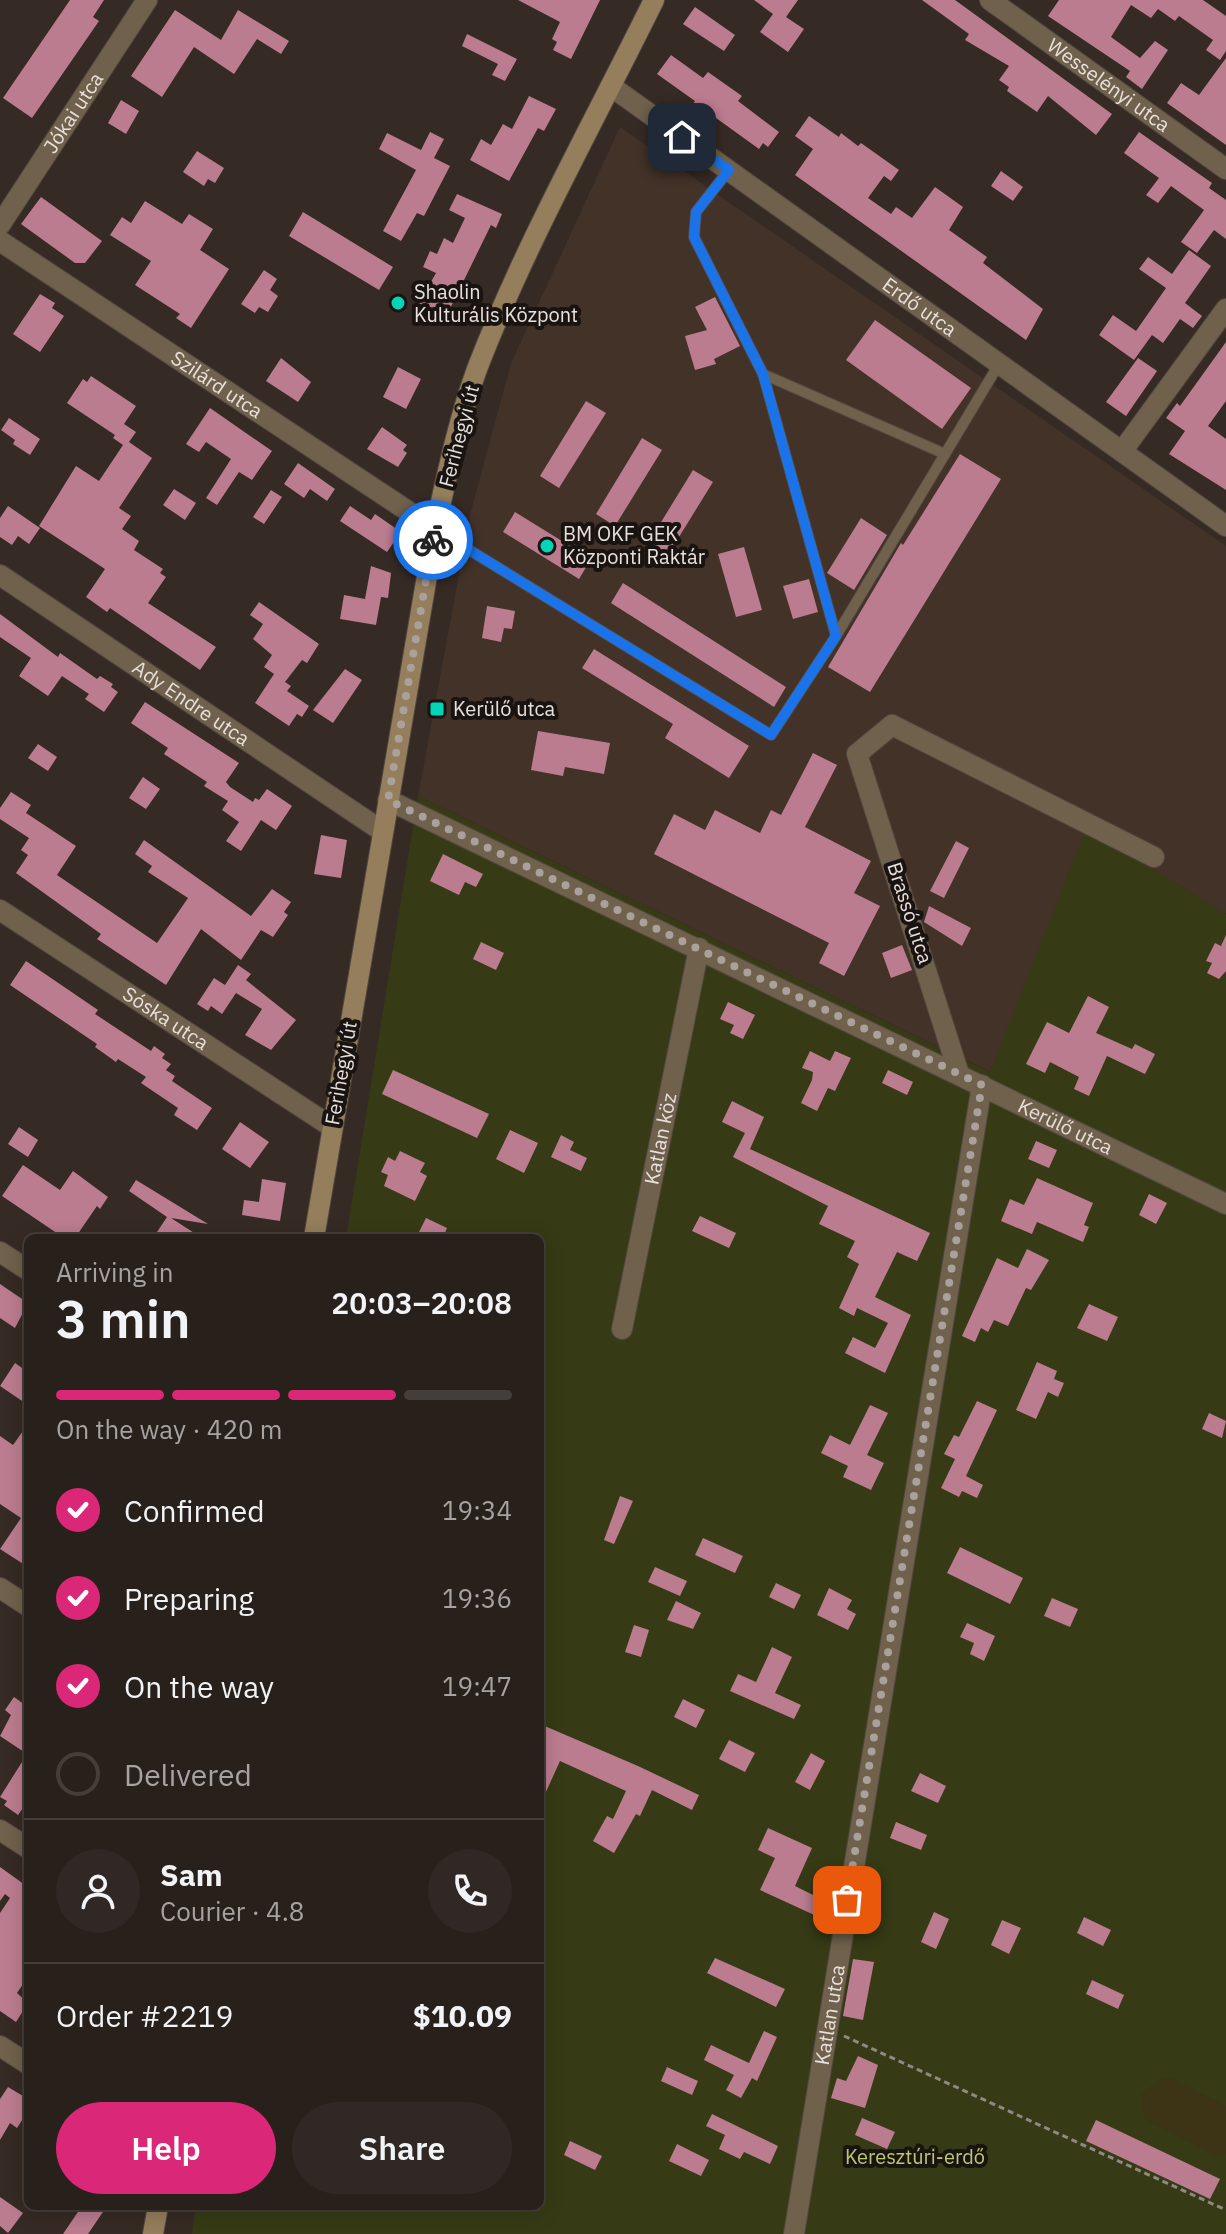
<!DOCTYPE html>
<html lang="en">
<head>
<meta charset="utf-8">
<style>
	:root { --surface:#28201b; --page:#302824; --text:#f1f3f6; --muted:#a5a3a3; --line:#443e3a; --accent:#db2777 }
	body { margin:0; font-family:"IBM Plex Sans",sans-serif; background:var(--page); color:var(--text); height:100vh; display:flex; flex-direction:column; font-size:30px; white-space:nowrap }
	* { box-sizing:border-box; margin:0 }
	p { font-size:26px; color:var(--muted) }
	.icon { flex:none; width:44px; height:44px; fill:none; stroke:currentColor; stroke-width:2; stroke-linecap:round; stroke-linejoin:round }
	.map { position:relative; flex:1; overflow:hidden }
	.sheet { position:absolute; left:24px; top:1234px; width:520px; height:976px; display:flex; flex-direction:column; background:var(--surface); border-radius:12px; box-shadow:0 4px 20px #0003,0 0 0 2px var(--line) }
	.sheet>* { flex:none }
	.pin { position:absolute; display:grid; place-items:center; width:68px; height:68px; color:#fff; margin:-34px; border-radius:16px; box-shadow:0 4px 12px #0006 }
	.courier { position:absolute; display:grid; place-items:center; width:80px; height:80px; margin:-40px; border:6px solid #1a73e8; border-radius:50%; background:#fff; color:#222; box-shadow:0 2px 10px #0007 }
	.headline em { font-style:normal; font-weight:600 }
	.headline div { display:flex; flex-direction:column-reverse }
	.headline { display:flex; align-items:center; justify-content:space-between; height:136px; padding:0 32px }
	h1 { font-size:52px; font-weight:600; line-height:60px }
	.bar { display:grid; grid-template-columns:repeat(4,1fr); gap:12px 8px; align-content:center; height:96px; padding:0 32px }
	.bar i { height:10px; border-radius:6px; background:var(--line) }
	.bar .current { background:var(--accent) }
	.bar p { grid-column:span 4 }
	.line { display:flex; align-items:center; gap:20px; padding:0 32px; border-top:2px solid var(--line) }
	.line div { flex:1 }
	.round { display:grid; place-items:center; flex:none; width:84px; height:84px; border-radius:42px; background:var(--page) }
	ol { padding:0 32px; list-style:none }
	li { display:flex; align-items:center; gap:24px; height:88px }
	li p { margin-inline-start:auto }
	li .icon { padding:8px; border-radius:50%; background:var(--accent); color:#fff; stroke-width:4 }
	li:last-child { color:var(--muted) }
	li i { width:44px; height:44px; border:4px solid var(--line); border-radius:50% }
	.action { display:flex; gap:16px; margin-top:auto; padding:16px 32px }
	.action a { flex:1; height:92px; border-radius:48px; background:var(--accent); color:#fff; font-size:32px; font-weight:600; line-height:92px; text-align:center }
	.action a+a { background:var(--page); color:var(--text) }
	.map>svg:first-child { display:block }
	.built { fill:#433228 }
	.green { fill:#363b15 }
	.sand { fill:#3c3414 }
	.building { fill:#bb7c8f }
	.lines { fill:none; stroke-linecap:round; stroke-linejoin:round }
	.service-casing { stroke:#524741; stroke-width:12 }
	.minor-casing { stroke:#524741; stroke-width:22 }
	.secondary-casing { stroke:#524741; stroke-width:22 }
	.path { stroke:#918783; stroke-width:3; stroke-dasharray:6 4; stroke-linecap:butt }
	.service { stroke:#6f614b; stroke-width:10 }
	.minor { stroke:#6f614b; stroke-width:20 }
	.secondary { stroke:#947e5b; stroke-width:20 }
	.done { stroke:#aaa09c; stroke-width:8; stroke-dasharray:0 14.4 }
	.route { stroke:#1a73e8; stroke-width:10 }
	.poi-dot { fill:#00d5b7; stroke:#191411; stroke-width:3 }
	.labels { text-anchor:middle; stroke-width:8; stroke-linejoin:round; paint-order:stroke }
	.street-label { font-size:20px; fill:#e8e0dc; stroke:#191411 }
	.poi-label { font-size:20px; fill:#e8e0dc; stroke:#191411; text-anchor:start }
	.park-label { font-size:20px; fill:#bbc870; stroke:#191411 }
</style>
</head>
<body>
<div class="map">
<svg width="1226" height="2234" viewBox="0 0 1226 2234">
	<rect width="100%" height="100%" fill="#362a24"/>
	<polygon class="built" points="620,127 1226,546 1226,914 1086,829 991,1072 418,796 470,515 511,363"/>
	<polygon class="green" points="418,796 990,1072 1086,828 1226,914 1226,2234 192,2234 196,2206 540,2206 540,1238 346,1238"/>
	<polygon class="sand" points="1162,2078 1175,2079 1226,2106 1226,2154 1215,2156 1146,2120 1141,2106 1142,2093"/>
	<g class="building">
		<polygon points="70,0 104,0 93,17 99,21 32,118 3,98"/>
		<polygon points="518,0 600,0 571,59 553,50 557,42 552,39 560,22"/>
		<polygon points="754,0 798,0 786,17 804,29 788,52 760,32 773,14"/>
		<polygon points="922,0 955,0 1112,114 1096,135 1048,96 1037,112 1007,91 1009,87 999,80 1009,66 965,40 969,34"/>
		<polygon points="1059,0 1203,0 1226,16 1226,51 1220,60 1206,50 1213,40 1179,16 1175,21 1158,9 1151,18 1131,5 1111,37 1140,58 1155,41 1168,50 1142,89 1126,77 1130,71 1048,16"/>
		<polygon points="695,7 735,35 724,51 683,24"/>
		<polygon points="175,10 221,40 238,10 289,41 281,54 257,39 234,74 194,47 162,97 131,76"/>
		<polygon points="467,34 517,59 505,81 492,75 498,64 462,46"/>
		<polygon points="671,55 703,78 708,72 742,96 738,101 779,132 768,147 763,143 759,149 705,110 699,118 688,111 695,101 657,74"/>
		<polygon points="1226,58 1226,145 1167,103 1181,83 1199,95"/>
		<polygon points="529,96 556,109 544,131 538,128 509,181 470,160 481,139 491,145 503,124 512,129"/>
		<polygon points="121,100 139,111 126,134 108,123"/>
		<polygon points="809,116 839,137 841,133 858,146 861,143 899,170 891,181 884,176 868,198 891,214 896,207 912,218 935,187 963,207 949,230 987,257 983,263 1043,309 1026,340 795,175 813,149 795,136"/>
		<polygon points="430,132 444,139 434,158 450,166 424,216 417,213 401,241 383,231 416,170 379,149 387,133 421,150"/>
		<polygon points="1139,132 1212,183 1209,188 1226,200 1226,239 1214,230 1197,253 1181,242 1204,210 1171,186 1158,203 1146,195 1159,178 1124,153"/>
		<polygon points="197,151 224,168 215,183 208,179 204,186 183,172"/>
		<polygon points="1001,171 1023,187 1013,201 991,186"/>
		<polygon points="457,194 502,214 496,228 491,225 443,323 416,308 436,273 423,267 430,251 437,254 444,238 453,243 465,218 449,210"/>
		<polygon points="41,197 102,241 85,263 75,263 21,224"/>
		<polygon points="145,201 182,224 189,214 213,229 200,250 229,269 191,328 176,318 180,314 135,285 151,261 110,235 122,217 131,223"/>
		<polygon points="303,212 393,267 379,290 289,236"/>
		<polygon points="1189,250 1211,266 1185,303 1202,316 1193,328 1180,319 1163,343 1152,335 1134,360 1099,335 1113,315 1136,331 1166,288 1139,269 1148,257 1172,274"/>
		<polygon points="264,270 277,279 270,290 278,296 268,312 259,307 255,313 241,304"/>
		<polygon points="40,294 55,303 52,308 64,316 40,352 13,334"/>
		<polygon points="715,297 740,346 714,359 716,364 695,370 685,336 707,330 695,307"/>
		<polygon points="875,320 971,388 942,429 846,360"/>
		<polygon points="1226,342 1226,401 1208,426 1226,439 1226,490 1169,454 1185,431 1166,418 1177,403 1180,406"/>
		<polygon points="281,358 311,382 298,402 266,381"/>
		<polygon points="1138,358 1157,371 1126,416 1106,402"/>
		<polygon points="398,367 421,379 406,409 383,397"/>
		<polygon points="91,376 136,406 124,424 136,432 129,442 152,458 119,508 131,516 122,529 139,541 134,550 163,569 160,573 166,577 148,603 216,647 200,670 110,608 107,612 86,597 105,569 39,526 76,466 99,481 123,445 113,438 115,435 67,403 83,379 87,382"/>
		<polygon points="586,401 606,413 559,488 540,476"/>
		<polygon points="210,408 272,451 252,480 239,472 217,505 206,498 231,459 206,442 199,452 186,444"/>
		<polygon points="9,418 40,439 30,455 13,444 15,440 1,430"/>
		<polygon points="382,427 407,445 403,450 407,453 398,467 367,449"/>
		<polygon points="642,438 662,450 615,526 596,514"/>
		<polygon points="960,454 1001,479 870,692 828,667 901,543 903,545"/>
		<polygon points="298,463 335,489 327,501 310,489 304,498 284,484"/>
		<polygon points="693,470 713,482 666,558 647,545"/>
		<polygon points="174,489 196,503 185,520 163,505"/>
		<polygon points="271,490 282,497 264,524 253,517"/>
		<polygon points="8,506 40,528 29,544 18,536 12,545 0,537 0,518"/>
		<polygon points="350,506 371,520 375,514 401,532 387,552 340,521"/>
		<polygon points="515,512 591,559 579,579 503,532"/>
		<polygon points="861,518 887,535 854,590 827,573"/>
		<polygon points="744,547 762,610 736,617 718,554"/>
		<polygon points="371,566 391,573 388,598 381,597 376,625 340,619 344,595 365,599"/>
		<polygon points="809,579 818,612 793,619 783,586"/>
		<polygon points="623,583 786,687 774,707 611,603"/>
		<polygon points="259,602 319,644 307,663 302,660 285,682 291,686 287,691 309,706 302,717 297,714 289,726 255,703 274,674 264,667 272,655 253,639 263,624 250,615"/>
		<polygon points="487,606 515,611 512,629 504,628 501,642 482,638"/>
		<polygon points="0,614 58,657 60,653 97,679 100,676 113,684 111,687 118,692 104,712 85,699 89,694 62,676 48,696 19,676 31,658 0,637"/>
		<polygon points="594,649 749,746 729,778 665,738 673,724 582,668"/>
		<polygon points="345,669 362,680 333,723 313,710"/>
		<polygon points="145,702 239,763 226,782 230,787 253,802 255,798 259,800 267,789 292,806 276,830 261,820 241,851 226,841 239,822 222,810 228,801 204,786 207,782 164,754 168,748 131,723"/>
		<polygon points="538,731 610,743 604,774 565,767 563,776 531,770"/>
		<polygon points="38,744 57,757 48,771 28,758"/>
		<polygon points="813,753 837,765 805,827 871,861 854,893 880,906 844,976 819,963 829,943 654,854 674,814 705,830 715,810 760,833 771,810 781,815"/>
		<polygon points="143,777 160,789 146,809 129,798"/>
		<polygon points="11,792 31,805 26,813 76,846 57,875 157,943 188,898 148,872 152,866 135,854 144,840 251,916 272,889 291,902 284,912 288,915 273,937 261,930 241,960 201,929 166,985 97,939 101,934 16,873 28,855 21,850 29,838 0,819 0,808"/>
		<polygon points="321,835 347,840 341,878 314,874"/>
		<polygon points="956,841 969,848 944,898 930,891"/>
		<polygon points="443,854 483,874 476,887 465,882 459,895 430,881"/>
		<polygon points="929,906 971,928 962,946 924,922"/>
		<polygon points="1226,935 1226,971 1219,979 1207,973 1212,963 1206,961 1215,943 1221,946"/>
		<polygon points="481,942 504,953 496,970 473,959"/>
		<polygon points="902,945 912,970 891,978 882,953"/>
		<polygon points="26,961 98,1010 95,1014 151,1051 154,1046 165,1054 162,1058 171,1064 166,1070 175,1076 172,1081 212,1108 197,1130 174,1115 178,1108 141,1083 146,1077 118,1059 116,1062 95,1047 97,1044 10,985"/>
		<polygon points="238,965 251,974 246,980 296,1020 271,1050 245,1035 262,1009 236,993 222,1014 211,1006 208,1011 197,1004 214,978 225,985"/>
		<polygon points="1088,996 1109,1007 1096,1033 1132,1049 1135,1044 1155,1054 1145,1074 1107,1056 1089,1096 1074,1089 1079,1077 1050,1062 1045,1073 1026,1064 1047,1022 1069,1033"/>
		<polygon points="728,1002 755,1015 743,1039 730,1033 734,1025 720,1019"/>
		<polygon points="810,1051 830,1061 835,1051 851,1058 835,1091 828,1088 817,1111 801,1103 812,1080 813,1072 802,1068"/>
		<polygon points="393,1070 489,1114 477,1138 382,1094"/>
		<polygon points="888,1070 913,1082 907,1095 882,1083"/>
		<polygon points="732,1101 764,1117 750,1149 930,1233 917,1261 897,1252 875,1297 911,1315 885,1373 845,1353 853,1337 875,1348 888,1323 857,1308 854,1316 839,1308 859,1264 847,1257 855,1241 819,1224 828,1206 733,1157 745,1133 722,1122"/>
		<polygon points="240,1122 269,1142 250,1168 222,1149"/>
		<polygon points="19,1127 38,1140 28,1157 8,1144"/>
		<polygon points="510,1130 538,1143 524,1173 496,1159"/>
		<polygon points="561,1135 574,1142 570,1150 587,1158 581,1171 551,1157"/>
		<polygon points="1036,1141 1057,1150 1049,1168 1028,1159"/>
		<polygon points="400,1151 425,1163 420,1172 427,1176 415,1201 384,1186 388,1175 381,1172 388,1157 395,1161"/>
		<polygon points="23,1165 60,1190 73,1171 108,1197 100,1209 97,1206 75,1238 64,1238 2,1196"/>
		<polygon points="1037,1178 1093,1203 1084,1225 1089,1227 1083,1242 1037,1222 1032,1234 1001,1221 1010,1199 1024,1205"/>
		<polygon points="262,1179 286,1183 280,1221 242,1215 244,1200 259,1202"/>
		<polygon points="136,1180 208,1224 171,1218 202,1238 153,1238 167,1217 129,1191"/>
		<polygon points="1149,1194 1167,1203 1156,1224 1139,1215"/>
		<polygon points="700,1216 736,1233 729,1248 692,1231"/>
		<polygon points="426,1218 447,1228 443,1238 416,1238"/>
		<polygon points="1027,1249 1049,1260 1031,1290 1026,1288 1008,1326 994,1320 988,1332 981,1328 975,1342 962,1336 997,1258 1018,1268"/>
		<polygon points="0,1284 28,1303 15,1328 0,1318"/>
		<polygon points="1089,1304 1118,1317 1107,1341 1077,1328"/>
		<polygon points="1037,1362 1057,1371 1054,1379 1064,1383 1058,1397 1048,1392 1036,1419 1016,1410"/>
		<polygon points="15,1363 28,1372 28,1405 0,1386"/>
		<polygon points="977,1401 997,1410 966,1476 983,1485 977,1498 962,1491 959,1497 941,1488 955,1459 944,1454 954,1435 959,1437"/>
		<polygon points="870,1405 888,1413 867,1455 884,1463 871,1490 843,1477 848,1466 821,1453 830,1435 850,1445"/>
		<polygon points="1209,1413 1226,1421 1222,1438 1202,1429"/>
		<polygon points="28,1424 28,1567 0,1549 21,1518 0,1504 0,1436 13,1445"/>
		<polygon points="620,1496 633,1501 614,1544 604,1540"/>
		<polygon points="703,1538 743,1556 735,1573 695,1555"/>
		<polygon points="960,1547 1023,1578 1010,1604 947,1573"/>
		<polygon points="655,1567 687,1581 680,1596 648,1582"/>
		<polygon points="776,1583 801,1595 794,1609 769,1597"/>
		<polygon points="829,1588 852,1600 847,1609 856,1614 848,1630 817,1615"/>
		<polygon points="1052,1598 1078,1609 1070,1627 1044,1616"/>
		<polygon points="676,1601 701,1613 693,1629 667,1620"/>
		<polygon points="967,1623 995,1636 984,1661 970,1654 974,1643 960,1637"/>
		<polygon points="634,1625 649,1630 641,1657 625,1652"/>
		<polygon points="772,1647 792,1657 775,1693 801,1705 794,1719 730,1691 738,1674 756,1682"/>
		<polygon points="14,1697 28,1707 28,1801 18,1815 4,1805 7,1801 0,1797 27,1754 0,1736 11,1715 5,1710"/>
		<polygon points="683,1699 705,1710 696,1728 674,1717"/>
		<polygon points="540,1724 638,1766 699,1795 692,1810 652,1790 640,1816 636,1814 614,1853 593,1841 607,1816 613,1819 626,1791 560,1761 540,1805"/>
		<polygon points="729,1740 755,1753 745,1772 719,1759"/>
		<polygon points="811,1753 825,1761 810,1790 795,1782"/>
		<polygon points="920,1773 946,1786 938,1803 911,1791"/>
		<polygon points="896,1822 927,1835 921,1850 890,1838"/>
		<polygon points="768,1828 812,1848 795,1886 831,1904 823,1919 760,1890 775,1858 758,1850"/>
		<polygon points="0,1867 28,1887 28,1977 17,1993 28,2003 16,2022 0,2011 0,1913 10,1898 5,1894 0,1901"/>
		<polygon points="934,1912 949,1919 936,1949 921,1942"/>
		<polygon points="1084,1917 1111,1930 1103,1946 1077,1933"/>
		<polygon points="1002,1920 1021,1928 1009,1954 991,1945"/>
		<polygon points="715,1958 785,1989 776,2007 707,1973"/>
		<polygon points="853,1959 874,1962 863,2020 843,2016"/>
		<polygon points="1092,1980 1124,1995 1118,2009 1086,1994"/>
		<polygon points="764,2031 777,2037 757,2081 752,2078 741,2098 726,2090 734,2075 704,2060 711,2045 749,2063"/>
		<polygon points="858,2056 878,2065 865,2108 831,2098 837,2078 846,2081"/>
		<polygon points="667,2067 698,2081 692,2095 661,2081"/>
		<polygon points="8,2087 28,2099 28,2111 17,2128 10,2123 0,2140 0,2099"/>
		<polygon points="712,2114 778,2146 770,2164 744,2152 740,2159 719,2149 725,2135 706,2126"/>
		<polygon points="862,2118 895,2132 887,2149 855,2135"/>
		<polygon points="1096,2120 1220,2179 1210,2199 1086,2141"/>
		<polygon points="570,2141 602,2156 595,2170 564,2155"/>
		<polygon points="677,2144 709,2160 701,2176 669,2161"/>
		<polygon points="0,2197 23,2213 8,2233 0,2226"/>
		<polygon points="82,2206 107,2206 88,2234 63,2234"/>
	</g>
	<g class="lines">
		<defs>
			<g id="service">
				<polyline points="729,170 696,212 694,237 763,374 836,636"/>
				<polyline points="763,374 945,454"/>
				<polyline points="435,529 771,735 836,636 999,364"/>
			</g>
			<g id="minor">
				<path id="s1" d="M 990,0 L 1226,169"/>
				<path id="s2" d="M 612,87 L 1226,526"/>
				<path id="s3" d="M 0,225 L 147,0"/>
				<path id="s4" d="M 0,241 L 435,529"/>
				<polyline points="1123,450 1226,309"/>
				<path id="s5" d="M 0,575 L 382,831"/>
				<path id="s6" d="M 388,800 L 1226,1204"/>
				<path id="s7" d="M 0,910 L 332,1127"/>
				<polyline points="959,1074 857,754 892,725 1154,857"/>
				<polyline points="0,1252 28,1270"/>
				<path id="s8" d="M 622,1329 L 699,948"/>
				<polyline points="0,1588 28,1606"/>
				<polyline points="0,1830 28,1848"/>
				<polyline points="0,2046 28,2064"/>
				<path id="s9" d="M 794,2234 L 982,1085"/>
			</g>
			<g id="secondary">
				<path d="M 314,1238 L 435,529 C 447,475 458,421 477,369 C 526,242 594,122 654,0"/>
				<polyline points="153,2234 158,2206"/>
			</g>
		</defs>
		<use href="#service" class="service-casing"/>
		<use href="#minor" class="minor-casing"/>
		<use href="#secondary" class="secondary-casing"/>
		<polyline class="path" points="844,2036 1226,2210"/>
		<use href="#service" class="service"/>
		<use href="#minor" class="minor"/>
		<use href="#secondary" class="secondary"/>
	</g>
	<g class="lines">
		<polyline class="done" points="433,540 388,800 982,1085 847,1900"/>
		<polyline class="route" points="433,540 435,529 771,735 836,636 763,374 694,237 696,212 729,170 682,137"/>
	</g>
	<g class="poi-dot">
		<circle cx="398" cy="303" r="8"/>
		<circle cx="547" cy="546" r="8"/>
		<rect x="429" y="701" width="16" height="16" rx="4"/>
	</g>
	<g class="labels">
		<g class="street-label">
			<text dy="7" stroke="none"><textPath href="#s1" startOffset="146">Wesselényi utca</textPath></text>
			<text dy="7" stroke="none"><textPath href="#s3" startOffset="134">Jókai utca</textPath></text>
			<text dy="7" stroke="none"><textPath href="#s2" startOffset="378">Erdő utca</textPath></text>
			<text dy="7" stroke="none"><textPath href="#s4" startOffset="260">Szilárd utca</textPath></text>
			<text transform="translate(459 436) rotate(-75)" y="7">Ferihegyi út</text>
			<text dy="7" stroke="none"><textPath href="#s5" startOffset="230">Ady Endre utca</textPath></text>
			<text transform="translate(910 913) rotate(72)" y="7">Brassó utca</text>
			<text dy="7" stroke="none"><textPath href="#s7" startOffset="198">Sóska utca</textPath></text>
			<text transform="translate(341 1073) rotate(-80)" y="7">Ferihegyi út</text>
			<text dy="7" stroke="none"><textPath href="#s6" startOffset="752">Kerülő utca</textPath></text>
			<text dy="7" stroke="none"><textPath href="#s8" startOffset="194">Katlan köz</textPath></text>
			<text dy="7" stroke="none"><textPath href="#s9" startOffset="222">Katlan utca</textPath></text>
		</g>
		<g class="poi-label">
			<text x="414" y="299">Shaolin<tspan x="414" dy="23">Kulturális Központ</tspan></text>
			<text x="563" y="541">BM OKF GEK<tspan x="563" dy="23">Központi Raktár</tspan></text>
			<text x="453" y="716">Kerülő utca</text>
		</g>
		<g class="park-label">
			<text x="915" y="2164">Keresztúri-erdő</text>
		</g>
	</g>
</svg>
<div class="pin" style="left:847px;top:1900px;background:#ea580c"><svg class="icon" aria-label="bag" viewBox="0 0 24 24"><path d="M5 8h14l-1 12H6zM9 8a3 3 0 0 1 6 0"/></svg></div>
<div class="pin" style="left:682px;top:137px;background:#1f2937"><svg class="icon" aria-label="home" viewBox="0 0 24 24"><path d="M3 11l9-7 9 7M6 9v11h12V9"/></svg></div>
<div class="courier" style="left:433px;top:540px"><svg class="icon" aria-label="bike" viewBox="0 0 24 24"><circle cx="6" cy="16" r="4"/><circle cx="18" cy="16" r="4"/><path d="M6 16l4-8h5l3 8M10 8l3 8H6M13 5h3"/></svg></div>
<section class="sheet">
<div class="headline"><div><h1>3 min</h1><p>Arriving in</p></div><em>20:03–20:08</em></div>
<div class="bar"><i class="current"></i><i class="current"></i><i class="current"></i><i></i><p>On the way · 420 m</p></div>
<ol>
<li><svg class="icon" aria-label="check" viewBox="0 0 24 24"><path d="M5 12l5 5 9-10"/></svg>Confirmed<p>19:34</p></li>
<li><svg class="icon" aria-label="check" viewBox="0 0 24 24"><path d="M5 12l5 5 9-10"/></svg>Preparing<p>19:36</p></li>
<li><svg class="icon" aria-label="check" viewBox="0 0 24 24"><path d="M5 12l5 5 9-10"/></svg>On the way<p>19:47</p></li>
<li><i></i>Delivered</li>
</ol>
<div class="line" style="height:144px"><a class="round"><svg class="icon" aria-label="person" viewBox="0 0 24 24"><circle cx="12" cy="8" r="4"/><path d="M4 21q1-7 8-7t8 7"/></svg></a><div><b>Sam</b><p>Courier · 4.8</p></div><a class="round"><svg class="icon" aria-label="phone" viewBox="0 0 24 24"><path d="M5 4h4l2 5-3 2q2 4 5 5l2-3 5 2v4C11 20 4 13 5 4z"/></svg></a></div>
<div class="line" style="height:104px"><div>Order #2219</div><b>$10.09</b></div>
<div class="action"><a>Help</a><a>Share</a></div>
</section>
</div>
</body>
</html>
